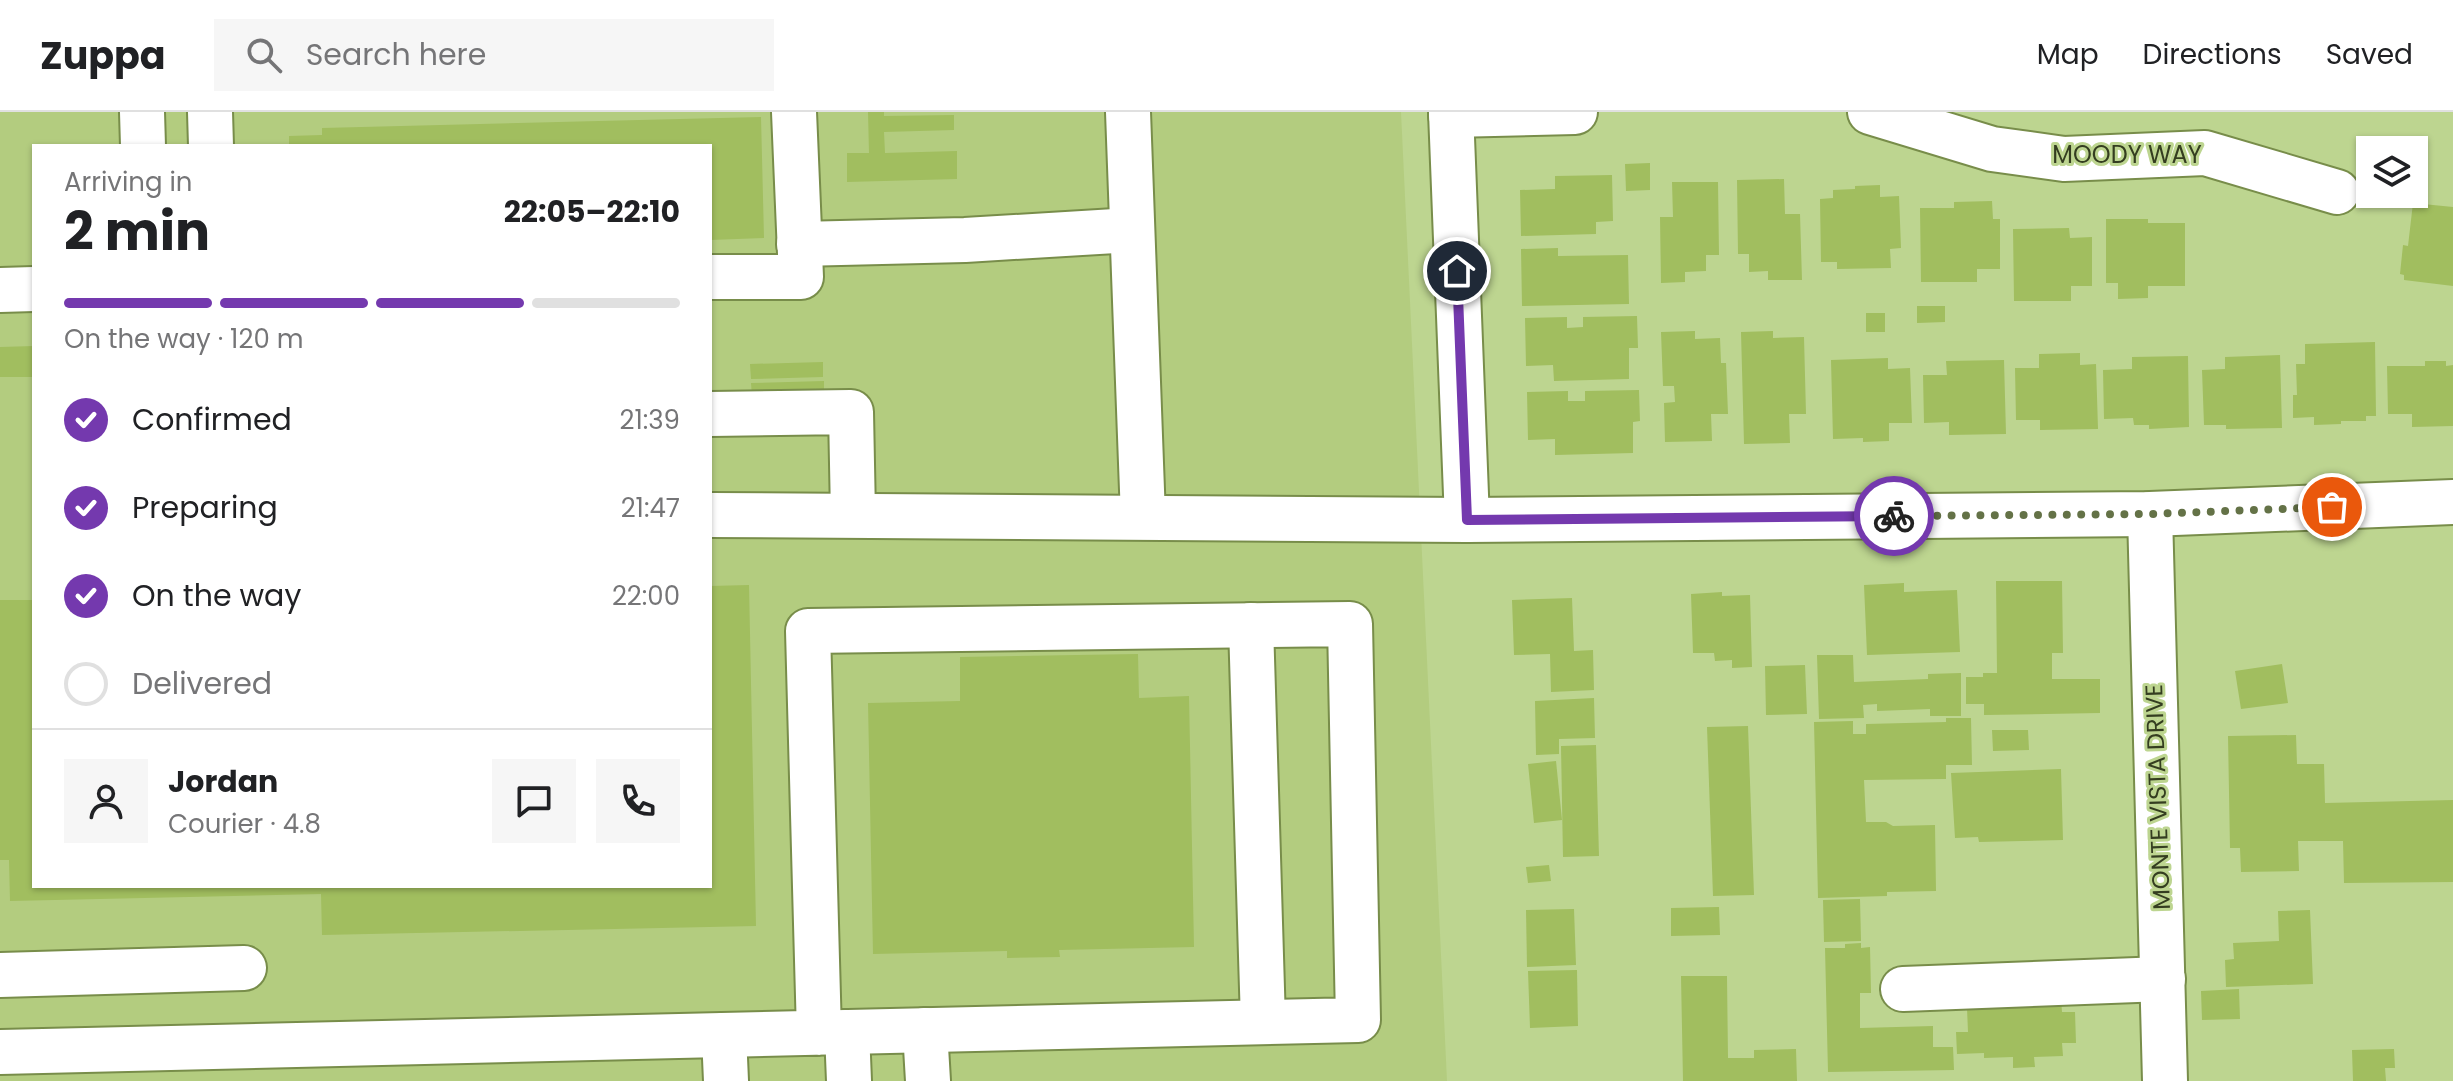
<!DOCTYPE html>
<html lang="en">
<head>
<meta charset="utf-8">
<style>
	:root { --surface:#fff; --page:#f6f6f6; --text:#202124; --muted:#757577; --line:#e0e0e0; --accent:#7439ae }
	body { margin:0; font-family:Poppins,sans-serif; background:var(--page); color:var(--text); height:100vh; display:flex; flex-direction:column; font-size:30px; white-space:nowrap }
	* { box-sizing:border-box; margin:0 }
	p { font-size:26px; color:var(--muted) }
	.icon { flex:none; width:44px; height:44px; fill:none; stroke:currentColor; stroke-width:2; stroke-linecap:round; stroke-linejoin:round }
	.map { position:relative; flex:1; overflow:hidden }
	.details { position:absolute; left:32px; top:32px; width:680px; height:744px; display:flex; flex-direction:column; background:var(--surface); border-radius:0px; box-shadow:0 2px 6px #0004 }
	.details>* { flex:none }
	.fabs { position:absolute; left:2356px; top:24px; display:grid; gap:16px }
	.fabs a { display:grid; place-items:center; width:72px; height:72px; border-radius:0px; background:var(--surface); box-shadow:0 2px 6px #0004; font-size:40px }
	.pin { position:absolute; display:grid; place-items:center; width:68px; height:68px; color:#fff; margin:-34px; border:4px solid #fff; border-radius:50%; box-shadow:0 2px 8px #0007 }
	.courier { position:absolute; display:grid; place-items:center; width:80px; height:80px; margin:-40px; border:6px solid #7439ae; border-radius:50%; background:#fff; color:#222; box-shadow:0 2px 10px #0007 }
	.overview em { font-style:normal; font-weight:700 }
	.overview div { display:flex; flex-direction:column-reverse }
	.overview { display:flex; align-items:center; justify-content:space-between; height:136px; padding:0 32px }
	h1 { font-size:52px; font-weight:700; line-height:60px }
	.bar { display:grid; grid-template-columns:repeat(4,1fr); gap:12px 8px; align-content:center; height:96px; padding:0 32px }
	.bar i { height:10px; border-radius:6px; background:var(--line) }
	.bar .current { background:var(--accent) }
	.bar p { grid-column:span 4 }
	.line { display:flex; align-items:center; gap:20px; padding:0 32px; border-top:2px solid var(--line) }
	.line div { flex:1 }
	.round { display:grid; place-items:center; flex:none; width:84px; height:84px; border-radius:0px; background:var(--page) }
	ol { padding:0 32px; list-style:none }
	li { display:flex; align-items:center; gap:24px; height:88px }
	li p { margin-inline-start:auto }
	li .icon { padding:8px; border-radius:50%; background:var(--accent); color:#fff; stroke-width:4 }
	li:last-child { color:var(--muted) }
	li i { width:44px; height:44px; border:4px solid var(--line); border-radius:50% }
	header { display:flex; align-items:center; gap:48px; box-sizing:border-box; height:112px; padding:0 40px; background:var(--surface); border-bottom:2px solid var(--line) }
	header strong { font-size:38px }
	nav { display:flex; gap:44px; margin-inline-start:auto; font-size:28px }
	.search { width:560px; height:72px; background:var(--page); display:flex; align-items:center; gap:20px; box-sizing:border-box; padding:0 28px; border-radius:0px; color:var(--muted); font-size:30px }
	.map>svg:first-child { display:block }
	.built { fill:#b3cc7f; fill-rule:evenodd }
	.building { fill:#a1be5f }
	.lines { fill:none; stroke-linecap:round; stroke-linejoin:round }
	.minor-casing { stroke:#788d4a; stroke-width:48 }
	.minor { stroke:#fff; stroke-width:44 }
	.done { stroke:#647247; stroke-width:8; stroke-dasharray:0 14.4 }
	.route { stroke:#7439ae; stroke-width:10 }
	.labels { text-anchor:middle; stroke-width:6; stroke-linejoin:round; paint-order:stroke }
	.street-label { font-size:24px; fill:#343d20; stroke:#bdd590 }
</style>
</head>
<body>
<header>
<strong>Zuppa</strong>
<div class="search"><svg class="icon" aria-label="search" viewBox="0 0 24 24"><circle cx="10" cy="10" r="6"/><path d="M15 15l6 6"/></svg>Search here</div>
<nav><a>Map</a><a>Directions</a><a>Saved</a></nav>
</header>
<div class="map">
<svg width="2453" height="969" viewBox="0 0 2453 969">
	<rect width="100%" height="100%" fill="#bdd590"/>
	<path class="built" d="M 0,0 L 1401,0 L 1447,969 L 0,969 ZM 34,34 L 710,34 L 710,774 L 34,774 Z"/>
	<g class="building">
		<polygon points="868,0 884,0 884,4 954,3 954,18 884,20 885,41 957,39 957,67 847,70 847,41 869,41"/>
		<polygon points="761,5 764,126 710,128 710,34 289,34 289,24 322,23 322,16"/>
		<polygon points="1650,51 1650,78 1626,79 1625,52"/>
		<polygon points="1612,63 1613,109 1596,110 1596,122 1521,124 1520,78 1555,77 1555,64"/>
		<polygon points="1784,67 1785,102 1800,102 1802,168 1768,168 1768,159 1749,160 1749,142 1738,142 1737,68"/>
		<polygon points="1672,70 1718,70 1719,143 1706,143 1706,159 1685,160 1685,170 1661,171 1660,105 1673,105"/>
		<polygon points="1880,73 1880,85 1899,84 1901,136 1890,137 1891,156 1837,157 1837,150 1821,150 1820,87 1833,86 1833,78 1855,77 1855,74"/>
		<polygon points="1992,89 1993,107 2000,107 2000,157 1977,157 1977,170 1921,170 1920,96 1954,96 1954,90"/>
		<polygon points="2413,91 2453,95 2453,174 2404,168 2404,163 2400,162 2403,133 2408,134"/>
		<polygon points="2106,107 2148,107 2148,111 2185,111 2185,174 2148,174 2148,186 2118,187 2118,171 2106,171"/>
		<polygon points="2069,116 2070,126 2092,125 2092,174 2071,174 2071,189 2014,189 2013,117"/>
		<polygon points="1558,136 1558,144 1628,143 1629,192 1522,194 1521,137"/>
		<polygon points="1917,194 1945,194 1945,210 1917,211"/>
		<rect x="1866" y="201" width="19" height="19"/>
		<polygon points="1637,204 1638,236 1629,236 1629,267 1554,269 1553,253 1526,254 1525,206 1567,205 1567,216 1583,215 1583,205"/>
		<polygon points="1695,219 1695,227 1720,226 1721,251 1726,251 1728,302 1711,302 1712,329 1665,330 1664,291 1675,290 1674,274 1663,274 1661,220"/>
		<polygon points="1773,219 1773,226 1804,225 1806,302 1789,302 1790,331 1744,332 1741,220"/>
		<polygon points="2375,230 2376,304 2366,304 2366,309 2341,309 2341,312 2314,313 2314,305 2293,306 2293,283 2297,283 2296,252 2305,252 2305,232"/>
		<polygon points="34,234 34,265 0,265 0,235"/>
		<polygon points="2080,241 2080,253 2096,252 2098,317 2040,318 2040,308 2016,308 2015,256 2039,256 2039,242"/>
		<polygon points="2280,243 2282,316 2226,317 2226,313 2204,313 2202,258 2225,257 2225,245"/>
		<polygon points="2188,244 2189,315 2149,317 2149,313 2134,313 2133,306 2104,307 2103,258 2132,257 2132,245"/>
		<polygon points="1888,246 1888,257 1910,256 1912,311 1889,311 1889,329 1863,330 1863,326 1833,327 1831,248"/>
		<polygon points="2004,248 2006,322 1949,323 1949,310 1924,311 1923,263 1947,263 1946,249"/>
		<polygon points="2425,249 2446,249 2446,254 2453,253 2453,314 2412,315 2412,302 2388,302 2387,254 2425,254"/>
		<polygon points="823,250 823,265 751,267 750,252"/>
		<polygon points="824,269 824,282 752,284 751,271"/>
		<polygon points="1639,278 1640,309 1633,310 1633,341 1555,343 1555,327 1528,328 1527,280 1568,279 1568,289 1585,289 1585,279"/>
		<polygon points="1996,469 2062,469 2063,541 2052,541 2052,567 2100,567 2100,601 1984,603 1984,592 1966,592 1966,565 1983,565 1983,561 1997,561"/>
		<polygon points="1904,471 1904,480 1957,478 1960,540 1867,543 1864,473"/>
		<polygon points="749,473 756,814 322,823 321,782 10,789 9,748 0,748 0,488 34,488 34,774 710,774 710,474"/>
		<polygon points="1722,480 1722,484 1750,483 1752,555 1732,556 1732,548 1715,549 1714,541 1693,541 1691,482"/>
		<polygon points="1572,486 1574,539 1593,538 1594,578 1551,580 1550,542 1514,543 1512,488"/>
		<polygon points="1138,542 1139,586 1189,584 1194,835 1059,838 1060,845 1007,846 1007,839 873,842 868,591 960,589 960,545"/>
		<polygon points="1817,543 1853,543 1854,570 1928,567 1928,562 1961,561 1961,604 1930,604 1930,597 1877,599 1877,592 1863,593 1864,606 1819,607"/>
		<polygon points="2282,552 2288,591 2241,597 2235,559"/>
		<polygon points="1805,553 1807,602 1766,603 1765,554"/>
		<polygon points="1594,586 1595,626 1559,627 1559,642 1536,643 1535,589"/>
		<polygon points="1946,606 1971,606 1972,653 1946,653 1946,667 1864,668 1866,710 1886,710 1893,714 1935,713 1936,779 1887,780 1887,784 1818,786 1814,610 1853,609 1853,622 1866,622 1866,612 1946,610"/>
		<polygon points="1748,614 1754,783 1713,784 1707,615"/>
		<polygon points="1992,618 2028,618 2029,638 1993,639"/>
		<polygon points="2296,623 2297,652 2324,652 2325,691 2453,688 2453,770 2344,771 2343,729 2298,729 2299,759 2241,760 2240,736 2230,736 2228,624"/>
		<polygon points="1596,633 1599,744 1563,745 1561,634"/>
		<polygon points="1556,649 1562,708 1534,711 1528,652"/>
		<polygon points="2061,657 2063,728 1979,730 1978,725 1955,726 1951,661"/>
		<polygon points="1549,753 1551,769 1528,771 1526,755"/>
		<polygon points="1860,787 1861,829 1824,830 1823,788"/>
		<polygon points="1719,795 1720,823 1671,824 1671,796"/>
		<polygon points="1574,797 1576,853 1527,855 1526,798"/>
		<polygon points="2310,798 2313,872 2226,875 2225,848 2234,847 2233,831 2279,829 2278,799"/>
		<polygon points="1861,831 1861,836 1870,835 1871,881 1860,881 1860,916 1933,914 1933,935 1953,935 1954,958 1828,960 1825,836 1845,836 1845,832"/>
		<polygon points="1577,858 1578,914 1530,916 1528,859"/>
		<polygon points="1681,864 1727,864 1728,946 1754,946 1754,938 1796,937 1797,969 1683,969"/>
		<polygon points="2239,877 2240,907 2202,908 2201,879"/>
		<polygon points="2061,887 2062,900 2075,900 2076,931 2062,931 2063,944 2034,945 2035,955 2013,956 2013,945 1984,946 1984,941 1957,942 1956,920 1968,920 1967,896"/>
		<polygon points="2394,937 2395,956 2385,956 2386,969 2353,969 2352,938"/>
	</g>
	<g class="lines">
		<defs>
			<g id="minor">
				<polyline points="142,0 143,34"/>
				<polyline points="210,0 211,34"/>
				<polyline points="1128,0 1143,405"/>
				<polyline points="1451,0 1467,408"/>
				<polyline points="1870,0 1992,37 2064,47 2205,41 2337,80"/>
				<polyline points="1451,3 1575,0"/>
				<polyline points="799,132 965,128 1132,118"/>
				<polyline points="710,165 801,165 794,0"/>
				<polyline points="0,178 34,177"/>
				<polyline points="710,302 851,300 853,403"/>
				<polyline points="2150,402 2165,969"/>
				<polyline points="710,403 1467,408 2150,402 2453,390"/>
				<polyline points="1251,513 1263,910"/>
				<polyline points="0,863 244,856"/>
				<polyline points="1903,877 2163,867"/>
				<polyline points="925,918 928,969"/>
				<polyline points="847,920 849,969"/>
				<polyline points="724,923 726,969"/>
				<polyline points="0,940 1358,908 1350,512 808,519 819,921"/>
			</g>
		</defs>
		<use href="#minor" class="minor-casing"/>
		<use href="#minor" class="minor"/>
	</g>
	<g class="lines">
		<polyline class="done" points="1894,404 2150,402 2332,395"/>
		<polyline class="route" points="1457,159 1467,408 1894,404"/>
	</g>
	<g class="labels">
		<g class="street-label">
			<text x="2127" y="51">MOODY WAY</text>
			<text transform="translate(2158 685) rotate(-92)" y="8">MONTE VISTA DRIVE</text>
		</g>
	</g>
</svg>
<div class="fabs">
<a><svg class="icon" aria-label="layers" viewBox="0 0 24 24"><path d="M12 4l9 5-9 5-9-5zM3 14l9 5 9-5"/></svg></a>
</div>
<div class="pin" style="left:2332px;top:395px;background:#ea580c"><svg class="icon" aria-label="bag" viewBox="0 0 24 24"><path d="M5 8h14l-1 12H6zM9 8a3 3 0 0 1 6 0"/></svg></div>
<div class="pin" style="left:1457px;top:159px;background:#1f2937"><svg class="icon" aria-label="home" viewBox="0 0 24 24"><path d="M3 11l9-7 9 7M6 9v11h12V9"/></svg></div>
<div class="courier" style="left:1894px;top:404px"><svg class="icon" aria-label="bike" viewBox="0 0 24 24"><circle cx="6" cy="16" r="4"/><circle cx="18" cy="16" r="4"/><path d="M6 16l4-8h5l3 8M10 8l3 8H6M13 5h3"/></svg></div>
<section class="details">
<div class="overview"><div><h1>2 min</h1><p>Arriving in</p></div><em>22:05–22:10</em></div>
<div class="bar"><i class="current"></i><i class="current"></i><i class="current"></i><i></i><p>On the way · 120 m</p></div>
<ol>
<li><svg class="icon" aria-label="check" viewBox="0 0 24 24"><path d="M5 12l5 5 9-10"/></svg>Confirmed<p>21:39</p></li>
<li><svg class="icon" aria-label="check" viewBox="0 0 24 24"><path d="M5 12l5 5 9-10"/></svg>Preparing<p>21:47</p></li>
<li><svg class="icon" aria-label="check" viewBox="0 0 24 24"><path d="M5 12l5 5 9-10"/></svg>On the way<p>22:00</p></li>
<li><i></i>Delivered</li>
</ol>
<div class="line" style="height:144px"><a class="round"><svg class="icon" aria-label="person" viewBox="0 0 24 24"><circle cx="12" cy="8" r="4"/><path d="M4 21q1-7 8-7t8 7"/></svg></a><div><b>Jordan</b><p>Courier · 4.8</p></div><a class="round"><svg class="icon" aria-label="chat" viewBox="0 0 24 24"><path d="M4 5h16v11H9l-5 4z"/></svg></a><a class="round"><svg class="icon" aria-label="phone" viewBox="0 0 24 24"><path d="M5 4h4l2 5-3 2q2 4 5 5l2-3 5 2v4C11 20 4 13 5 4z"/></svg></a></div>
</section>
</div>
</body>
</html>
